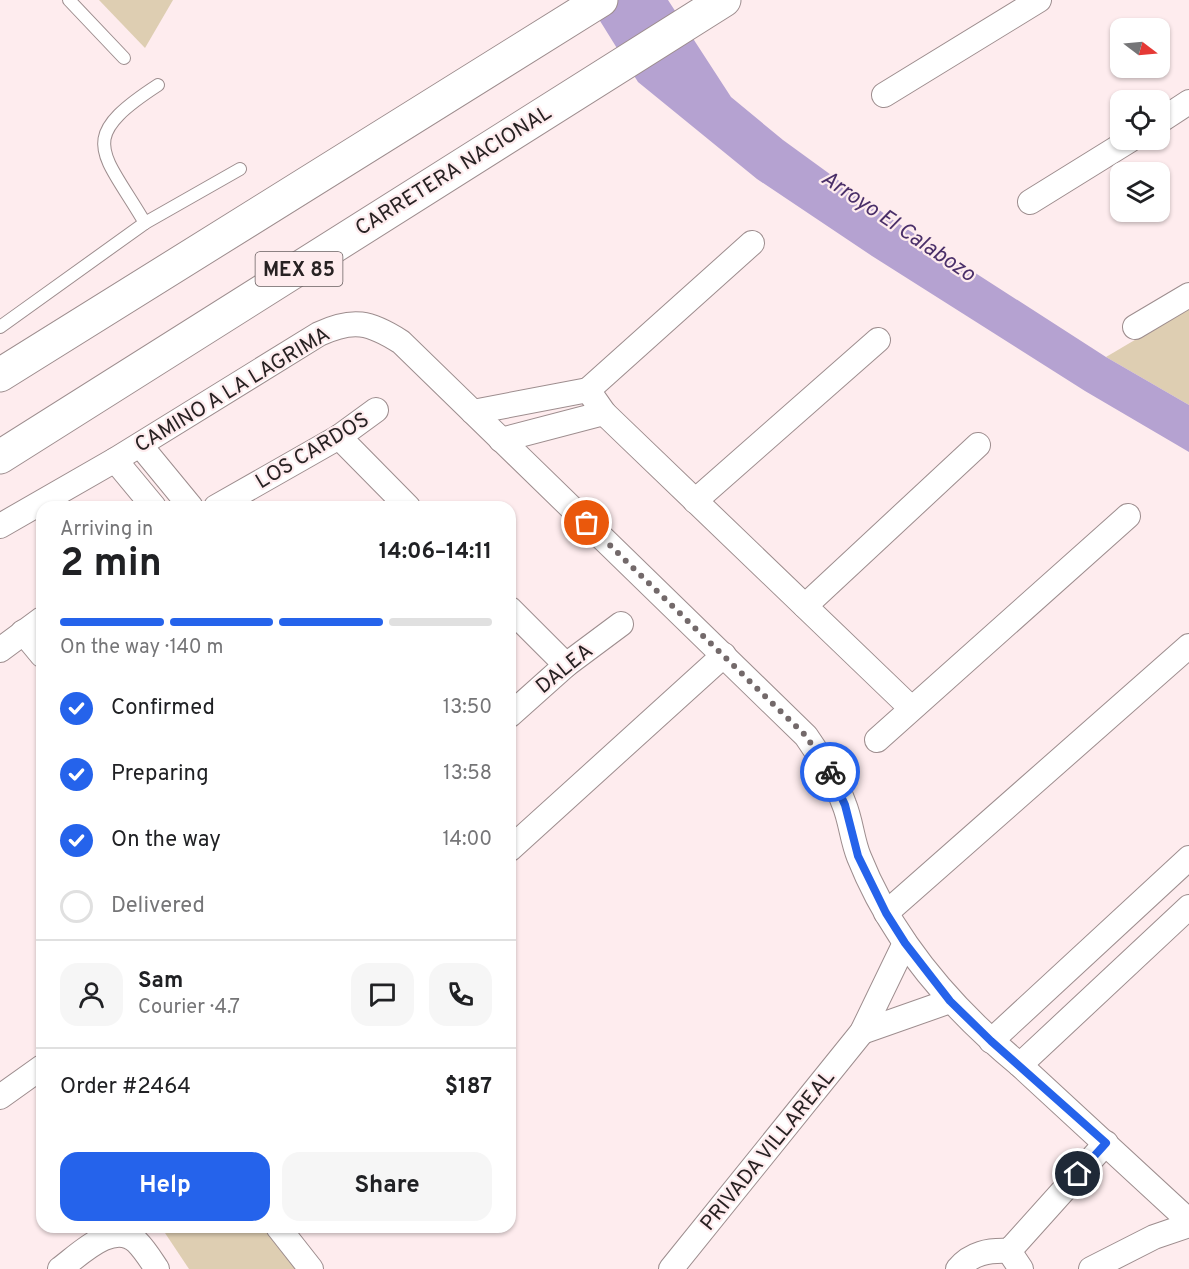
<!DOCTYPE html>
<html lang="en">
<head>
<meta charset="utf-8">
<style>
	:root { --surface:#fff; --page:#f6f6f6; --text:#202124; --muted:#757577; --line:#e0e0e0; --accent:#2563eb }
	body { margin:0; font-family:Overpass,sans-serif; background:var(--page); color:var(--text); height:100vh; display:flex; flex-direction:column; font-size:22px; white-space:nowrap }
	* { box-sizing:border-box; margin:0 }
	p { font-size:20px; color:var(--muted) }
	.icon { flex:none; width:33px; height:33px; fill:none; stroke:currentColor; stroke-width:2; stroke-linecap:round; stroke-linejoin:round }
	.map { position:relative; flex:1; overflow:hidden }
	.drawer { position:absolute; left:36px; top:501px; width:480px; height:732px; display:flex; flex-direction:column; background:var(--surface); border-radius:18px; box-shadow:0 2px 4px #0004 }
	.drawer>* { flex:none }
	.needle { width:39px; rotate:106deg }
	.buttons { position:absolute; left:1110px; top:18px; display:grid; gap:12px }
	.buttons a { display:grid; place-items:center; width:60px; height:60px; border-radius:12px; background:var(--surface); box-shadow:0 2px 4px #0004; font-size:30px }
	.pin { position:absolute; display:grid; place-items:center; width:51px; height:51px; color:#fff; margin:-26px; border:3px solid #fff; border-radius:50%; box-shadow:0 2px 6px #0007 }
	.courier { position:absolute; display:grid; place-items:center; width:60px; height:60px; margin:-30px; border:4px solid #2563eb; border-radius:50%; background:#fff; color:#222; box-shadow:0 2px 8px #0007 }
	.head em { font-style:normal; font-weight:700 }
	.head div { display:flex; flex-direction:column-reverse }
	.head { display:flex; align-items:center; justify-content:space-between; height:102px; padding:0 24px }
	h1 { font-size:39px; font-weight:700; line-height:45px }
	.bar { display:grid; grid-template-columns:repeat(4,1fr); gap:9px 6px; align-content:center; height:72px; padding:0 24px }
	.bar i { height:8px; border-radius:4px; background:var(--line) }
	.bar .current { background:var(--accent) }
	.bar p { grid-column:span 4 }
	.line { display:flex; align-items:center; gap:15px; padding:0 24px; border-top:2px solid var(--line) }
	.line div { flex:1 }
	.round { display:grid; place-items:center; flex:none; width:63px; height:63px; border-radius:18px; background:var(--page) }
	ol { padding:0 24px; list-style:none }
	li { display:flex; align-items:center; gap:18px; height:66px }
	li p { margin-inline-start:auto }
	li .icon { padding:6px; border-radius:50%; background:var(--accent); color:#fff; stroke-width:4 }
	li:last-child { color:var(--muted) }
	li i { width:33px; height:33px; border:3px solid var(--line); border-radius:50% }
	.cta { display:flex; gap:12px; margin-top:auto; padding:12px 24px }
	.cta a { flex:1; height:69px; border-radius:18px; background:var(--accent); color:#fff; font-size:24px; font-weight:700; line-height:69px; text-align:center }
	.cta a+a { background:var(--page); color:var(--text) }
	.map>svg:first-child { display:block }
	.green { fill:#deceb2 }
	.water { fill:#b5a2d1 }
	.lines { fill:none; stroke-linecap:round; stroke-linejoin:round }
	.lane-casing { stroke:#9d8d8e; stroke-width:14 }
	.street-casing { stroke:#9d8d8e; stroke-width:26 }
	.highway-casing { stroke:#9d8d8e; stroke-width:35 }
	.lane { stroke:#fff; stroke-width:12 }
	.street { stroke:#fff; stroke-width:24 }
	.highway { stroke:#fff; stroke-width:33 }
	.done { stroke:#73696a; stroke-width:6; stroke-dasharray:0 10.8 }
	.route { stroke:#2563eb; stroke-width:8 }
	.labels { text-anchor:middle; stroke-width:4.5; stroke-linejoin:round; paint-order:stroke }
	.shield { fill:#feecee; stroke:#685f60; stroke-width:1.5 }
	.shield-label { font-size:20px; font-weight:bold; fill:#282223 }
	.street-label { font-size:21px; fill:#282223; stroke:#feecee }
	.water-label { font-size:22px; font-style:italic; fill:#4a2f69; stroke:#feecee }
</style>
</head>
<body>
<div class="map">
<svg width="1189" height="1269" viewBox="0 0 1189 1269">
	<rect width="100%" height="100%" fill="#feecee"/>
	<g class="green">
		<polygon points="99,0 173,0 145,48"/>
		<polygon points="1189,308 1189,405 1106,357"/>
		<polygon points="161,1227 264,1227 296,1269 189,1269"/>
	</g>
	<polygon class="water" points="587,0 668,0 731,97 783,140 893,220 1106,357 1189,405 1189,452 1085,391 872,256 757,179 638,82"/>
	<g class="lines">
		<defs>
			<g id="lane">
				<polyline points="69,0 124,58"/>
				<path d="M 145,223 C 102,150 75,139 158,85"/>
				<polyline points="0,327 145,223 240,169"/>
			</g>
			<g id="street">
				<polyline points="884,95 1039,0"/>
				<polyline points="1160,121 1189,102"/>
				<polyline points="1030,202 1130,140"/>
				<polyline points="752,243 588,390 604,413 911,708"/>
				<polyline points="1135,327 1189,295"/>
				<polyline points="473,412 588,390"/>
				<polyline points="339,437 408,507"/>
				<polyline points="501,440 604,413"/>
				<polyline points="140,445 191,507"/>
				<polyline points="115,460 154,507"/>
				<polyline points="695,501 878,340"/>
				<polyline points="216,507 339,437 376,410"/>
				<path d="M 0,526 L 115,460 L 319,334 C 353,318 370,322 401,342 L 806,736 C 821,758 835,779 844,804 C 851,821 852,840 859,857 C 892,940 952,1009 1020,1065 L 1189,1221"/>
				<polyline points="805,606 978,445"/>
				<polyline points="510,609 566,665"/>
				<polyline points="23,632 42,655"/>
				<polyline points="0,650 42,619"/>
				<polyline points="510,715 566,665 621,624"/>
				<polyline points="877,740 1128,516"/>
				<polyline points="510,849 724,655"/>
				<polyline points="886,913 1189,646"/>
				<polyline points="862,1032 950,1001"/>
				<polyline points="991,1041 1189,858"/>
				<polyline points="1020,1065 1189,907"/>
				<polyline points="0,1097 42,1067"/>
				<polyline points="278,1227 311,1269"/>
				<polyline points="1009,1251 1021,1269"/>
				<path d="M 60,1269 C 79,1255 114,1219 137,1242 C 145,1250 151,1260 157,1269"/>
				<polyline points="671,1269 862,1032 905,943"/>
				<path d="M 958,1269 C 971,1253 989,1250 1009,1251 L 1106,1143"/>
				<polyline points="1091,1269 1154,1237 1189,1225"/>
			</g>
			<g id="highway">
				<polyline points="0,375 601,0"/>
				<polyline points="0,457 724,0"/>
			</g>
		</defs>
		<use href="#lane" class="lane-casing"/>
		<use href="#street" class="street-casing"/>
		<use href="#highway" class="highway-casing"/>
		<use href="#lane" class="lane"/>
		<use href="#street" class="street"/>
		<use href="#highway" class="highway"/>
	</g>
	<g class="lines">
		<polyline class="done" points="587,523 806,736 830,772"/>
		<polyline class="route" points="830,772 845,805 858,856 886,913 905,943 950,1001 991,1041 1106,1143 1078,1174"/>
	</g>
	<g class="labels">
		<rect class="shield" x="255.5" y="252" width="87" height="34" rx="4.5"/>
		<g class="shield-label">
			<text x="299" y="276">MEX 85</text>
		</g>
		<g class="street-label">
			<text transform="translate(453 170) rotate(-32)" y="7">CARRETERA NACIONAL</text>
			<text transform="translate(232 389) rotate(-31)" y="7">CAMINO A LA LAGRIMA</text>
			<text transform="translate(312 450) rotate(-31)" y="7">LOS CARDOS</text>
			<text transform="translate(564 668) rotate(-39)" y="7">DALEA</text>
			<text transform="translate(767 1150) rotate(-51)" y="7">PRIVADA VILLAREAL</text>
		</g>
		<g class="water-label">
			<text transform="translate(899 225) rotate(34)" y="8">Arroyo El Calabozo</text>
		</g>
	</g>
</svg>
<div class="buttons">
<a><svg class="needle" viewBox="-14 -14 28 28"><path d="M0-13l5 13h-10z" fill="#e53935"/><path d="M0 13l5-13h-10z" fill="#757577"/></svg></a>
<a><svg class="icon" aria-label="locate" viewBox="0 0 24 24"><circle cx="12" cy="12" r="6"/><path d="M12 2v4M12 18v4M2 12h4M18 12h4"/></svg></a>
<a><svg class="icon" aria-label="layers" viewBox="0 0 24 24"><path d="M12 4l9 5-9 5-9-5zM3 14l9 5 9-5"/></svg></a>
</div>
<div class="pin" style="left:587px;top:523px;background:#ea580c"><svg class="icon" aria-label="bag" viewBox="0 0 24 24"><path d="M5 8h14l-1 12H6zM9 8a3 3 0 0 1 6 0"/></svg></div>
<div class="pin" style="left:1078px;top:1174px;background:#1f2937"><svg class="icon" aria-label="home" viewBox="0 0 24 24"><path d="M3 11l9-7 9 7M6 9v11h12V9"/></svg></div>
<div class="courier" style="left:830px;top:772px"><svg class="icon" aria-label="bike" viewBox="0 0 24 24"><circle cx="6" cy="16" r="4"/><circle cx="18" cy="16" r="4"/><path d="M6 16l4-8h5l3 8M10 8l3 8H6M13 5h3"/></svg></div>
<section class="drawer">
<div class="head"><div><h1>2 min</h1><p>Arriving in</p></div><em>14:06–14:11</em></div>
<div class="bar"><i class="current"></i><i class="current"></i><i class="current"></i><i></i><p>On the way · 140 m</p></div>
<ol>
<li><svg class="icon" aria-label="check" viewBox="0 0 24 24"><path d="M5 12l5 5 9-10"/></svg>Confirmed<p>13:50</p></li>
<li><svg class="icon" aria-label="check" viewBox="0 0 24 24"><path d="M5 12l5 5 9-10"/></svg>Preparing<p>13:58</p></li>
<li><svg class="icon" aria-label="check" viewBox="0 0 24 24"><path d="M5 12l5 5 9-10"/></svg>On the way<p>14:00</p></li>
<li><i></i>Delivered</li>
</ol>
<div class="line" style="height:108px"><a class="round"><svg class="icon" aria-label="person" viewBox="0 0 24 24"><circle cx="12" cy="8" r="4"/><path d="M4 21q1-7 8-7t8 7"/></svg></a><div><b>Sam</b><p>Courier · 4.7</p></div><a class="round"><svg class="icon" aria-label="chat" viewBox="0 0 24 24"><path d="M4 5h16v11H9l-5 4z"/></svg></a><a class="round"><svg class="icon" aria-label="phone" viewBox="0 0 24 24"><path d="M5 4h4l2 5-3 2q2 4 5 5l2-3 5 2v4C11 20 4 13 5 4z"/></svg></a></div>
<div class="line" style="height:78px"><div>Order #2464</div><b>$187</b></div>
<div class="cta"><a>Help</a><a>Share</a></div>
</section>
</div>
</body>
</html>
